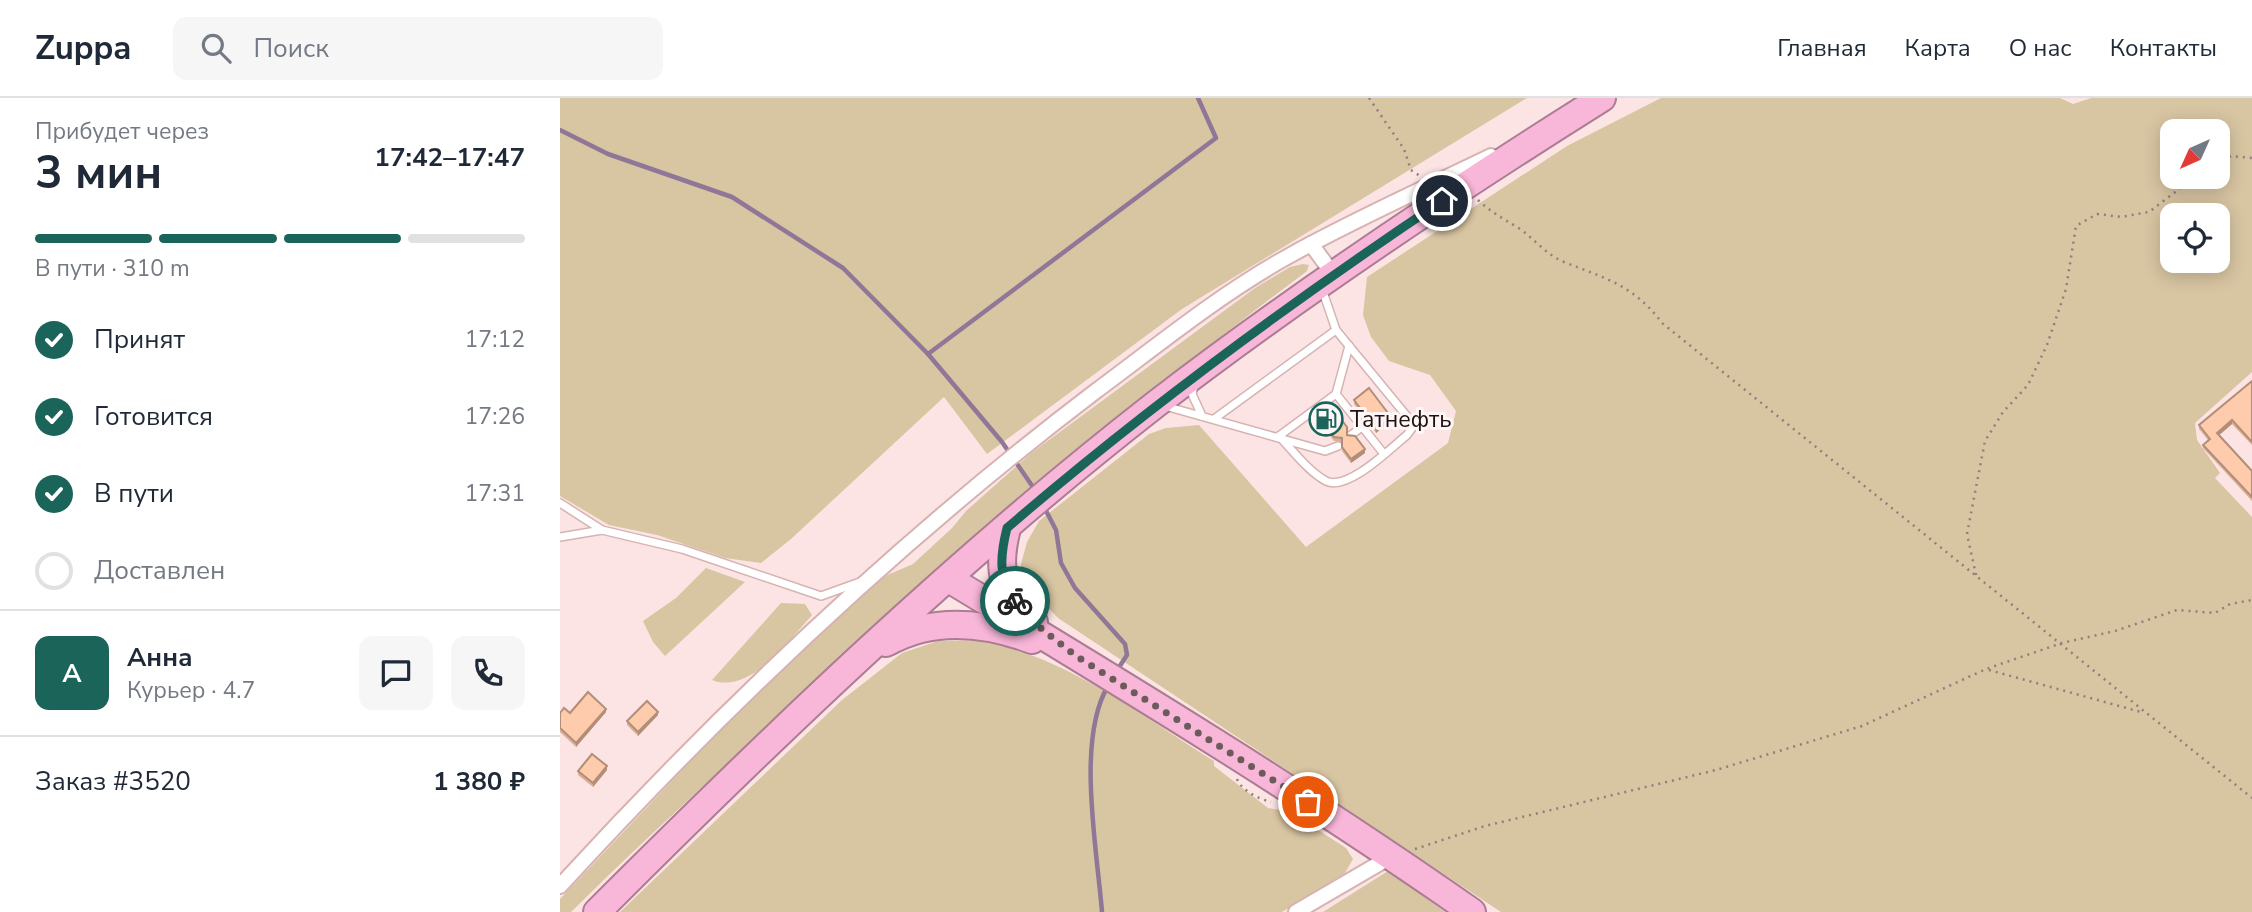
<!DOCTYPE html>
<html lang="ru">
<head>
<meta charset="utf-8">
<style>
	:root { --surface:#fff; --page:#f6f6f7; --text:#1f2937; --muted:#747a83; --line:#e0e1e3; --accent:#1b6459 }
	body { margin:0; font-family:"Nunito Sans",sans-serif; background:var(--page); color:var(--text); height:100vh; display:flex; flex-direction:column; font-size:26px; white-space:nowrap }
	* { box-sizing:border-box; margin:0 }
	p { font-size:23px; color:var(--muted) }
	.icon { flex:none; width:38px; height:38px; fill:none; stroke:currentColor; stroke-width:2; stroke-linecap:round; stroke-linejoin:round }
	.map { position:relative; flex:1; overflow:hidden }
	.panel { display:flex; flex-direction:column; background:var(--surface); width:560px }
	.panel>* { flex:none }
	.needle { width:46px; rotate:225deg }
	.controls { position:absolute; left:1600px; top:21px; display:grid; gap:14px }
	.controls a { display:grid; place-items:center; width:70px; height:70px; border-radius:14px; background:var(--surface); box-shadow:0 4px 18px #0003; font-size:35px }
	.pin { position:absolute; display:grid; place-items:center; width:60px; height:60px; color:#fff; margin:-30px; border:4px solid #fff; border-radius:50%; box-shadow:0 2px 7px #0007 }
	.courier { position:absolute; display:grid; place-items:center; width:70px; height:70px; margin:-35px; border:5px solid #1b6459; border-radius:50%; background:#fff; color:#222; box-shadow:0 2px 9px #0007 }
	.summary em { font-style:normal; font-weight:700 }
	.summary div { display:flex; flex-direction:column-reverse }
	.summary { display:flex; align-items:center; justify-content:space-between; height:119px; padding:0 35px }
	h1 { font-size:46px; font-weight:700; line-height:52px }
	.bar { display:grid; grid-template-columns:repeat(4,1fr); gap:10px 7px; align-content:center; height:84px; padding:0 35px }
	.bar i { height:9px; border-radius:5px; background:var(--line) }
	.bar .on { background:var(--accent) }
	.bar p { grid-column:span 4 }
	.line { display:flex; align-items:center; gap:18px; padding:0 35px; border-top:2px solid var(--line) }
	.line div { flex:1 }
	.round { display:grid; place-items:center; flex:none; width:74px; height:74px; border-radius:14px; background:var(--page) }
	ol { padding:0 35px; list-style:none }
	li { display:flex; align-items:center; gap:21px; height:77px }
	li p { margin-inline-start:auto }
	li .icon { padding:7px; border-radius:50%; background:var(--accent); color:#fff; stroke-width:4 }
	li:last-child { color:var(--muted) }
	li i { width:38px; height:38px; border:4px solid var(--line); border-radius:50% }
	header { display:flex; align-items:center; gap:42px; box-sizing:border-box; height:98px; padding:0 35px; background:var(--surface); border-bottom:2px solid var(--line) }
	header strong { font-size:33px }
	nav { display:flex; gap:38px; margin-inline-start:auto; font-size:24px }
	.search { width:490px; height:63px; background:var(--page); display:flex; align-items:center; gap:18px; box-sizing:border-box; padding:0 24px; border-radius:14px; color:var(--muted); font-size:26px }
	main { display:flex; flex:1; min-height:0 }
	.map>svg:first-child { display:block }
	.green { fill:#d8c5a2; fill-rule:evenodd }
	.lines { fill:none; stroke-linecap:round; stroke-linejoin:round }
	.stream { stroke:#907797; stroke-width:4.5 }
	.lane-casing { stroke:#d7b2b2; stroke-width:10 }
	.street-casing { stroke:#d7b2b2; stroke-width:18 }
	.highway-casing { stroke:#ac7c93; stroke-width:30 }
	.path { stroke:#917e7e; stroke-width:2.5; stroke-dasharray:2 5; stroke-linecap:butt }
	.lane { stroke:#fff; stroke-width:7 }
	.street { stroke:#fff; stroke-width:14 }
	.highway { stroke:#f8b6d9; stroke-width:26 }
	.wall { fill:#daaf95 }
	.shaded-wall { fill:#b28e79 }
	.building { fill:#fecbad; stroke:#b28e79; stroke-width:2 }
	.done { stroke:#6c5b5b; stroke-width:7; stroke-dasharray:0 12.6 }
	.route { stroke:#1b6459; stroke-width:9 }
	.labels { text-anchor:middle; stroke-width:6; stroke-linejoin:round; paint-order:stroke }
	.poi-label { font-size:23px; fill:#1e1111; stroke:#fef6f6; text-anchor:start }
</style>
</head>
<body>
<header>
<strong>Zuppa</strong>
<div class="search"><svg class="icon" aria-label="search" viewBox="0 0 24 24"><circle cx="10" cy="10" r="6"/><path d="M15 15l6 6"/></svg>Поиск</div>
<nav><a>Главная</a><a>Карта</a><a>О нас</a><a>Контакты</a></nav>
</header>
<main>
<section class="panel">
<div class="summary"><div><h1>3 мин</h1><p>Прибудет через</p></div><em>17:42–17:47</em></div>
<div class="bar"><i class="on"></i><i class="on"></i><i class="on"></i><i></i><p>В пути · 310 m</p></div>
<ol>
<li><svg class="icon" aria-label="check" viewBox="0 0 24 24"><path d="M5 12l5 5 9-10"/></svg>Принят<p>17:12</p></li>
<li><svg class="icon" aria-label="check" viewBox="0 0 24 24"><path d="M5 12l5 5 9-10"/></svg>Готовится<p>17:26</p></li>
<li><svg class="icon" aria-label="check" viewBox="0 0 24 24"><path d="M5 12l5 5 9-10"/></svg>В пути<p>17:31</p></li>
<li><i></i>Доставлен</li>
</ol>
<div class="line" style="height:126px"><b class="round" style="background:var(--accent);color:#fff">А</b><div><b>Анна</b><p>Курьер · 4.7</p></div><a class="round"><svg class="icon" aria-label="chat" viewBox="0 0 24 24"><path d="M4 5h16v11H9l-5 4z"/></svg></a><a class="round"><svg class="icon" aria-label="phone" viewBox="0 0 24 24"><path d="M5 4h4l2 5-3 2q2 4 5 5l2-3 5 2v4C11 20 4 13 5 4z"/></svg></a></div>
<div class="line" style="height:91px"><div>Заказ #3520</div><b>1 380 ₽</b></div>
</section>
<div class="map">
<svg width="1692" height="814" viewBox="0 0 1692 814">
	<rect width="100%" height="100%" fill="#fce4e4"/>
	<g class="green">
		<polygon points="0,0 967,0 622,211 427,356 384,299 231,441 201,465 165,460 97,437 49,427 0,398"/>
		<path d="M 1101,0 L 1500,0 L 1513,6 L 1531,0 L 1692,0 L 1692,274 L 1635,325 L 1637,342 L 1660,375 L 1655,380 L 1692,419 L 1692,814 L 941,814 L 498,520 L 465,486 L 461,466 L 467,444 L 479,423 L 589,336 L 606,330 L 639,327 L 746,449 L 888,345 L 896,313 L 870,277 L 829,263 L 811,239 L 803,217 L 807,179 L 1007,48 ZM 1612,33 L 1657,33 L 1657,79 L 1612,79 ZM 1612,117 L 1657,117 L 1657,163 L 1612,163 Z"/>
		<path d="M 743,166 L 749,167 L 747,173 C 590,290 443,417 297,548 C 201,635 104,722 11,814 L 0,814 L 0,801 L 194,596 L 277,520 L 325,478 L 353,466 L 392,430 L 406,413 L 470,356 L 695,190 L 730,169 Z"/>
		<polygon points="146,470 185,484 105,558 93,544 83,523 116,500"/>
		<path d="M 221,505 L 245,506 L 252,517 C 229,542 191,597 152,582 Z"/>
		<path d="M 378,543 C 390,543 404,542 416,543 C 503,555 581,618 654,663 L 654,668 L 708,710 L 730,714 L 786,750 L 793,761 L 785,775 L 722,814 L 60,814 L 282,602 L 342,555 Z"/>
		<polygon points="828,773 885,814 763,814"/>
	</g>
	<g class="lines">
		<g class="stream">
			<polyline points="0,32 48,56 172,99 283,170 368,256"/>
			<polyline points="475,392 442,344 368,256 656,40 638,0"/>
			<polyline points="484,409 496,432 501,465 515,490 565,546 567,557 556,574"/>
			<path d="M 542,814 C 537,751 516,641 548,588"/>
		</g>
		<defs>
			<g id="lane">
				<polyline points="634,288 632,296 642,318"/>
				<polyline points="776,296 824,356"/>
				<polyline points="605,308 765,353 778,348"/>
				<polyline points="654,321 776,232"/>
				<polyline points="791,337 802,329"/>
				<path d="M 719,338 C 733,353 749,374 766,383 C 787,394 831,350 847,337 L 852,330 L 850,322 L 776,232 L 762,191"/>
				<polyline points="719,338 776,296 789,248"/>
				<polyline points="0,405 42,432"/>
				<polyline points="0,439 42,432 122,451 261,498 300,484"/>
			</g>
			<g id="street">
				<polyline points="751,146 773,176"/>
				<path d="M 0,788 C 165,608 341,441 536,293 C 598,247 659,197 727,159 C 793,122 863,91 931,58"/>
				<polyline points="736,814 832,758"/>
			</g>
			<g id="highway">
				<path d="M 447,430 C 436,474 442,492 474,524"/>
				<path d="M 389,481 C 566,588 742,695 912,814"/>
				<path d="M 326,545 C 372,519 424,524 472,542"/>
				<path d="M 37,814 C 215,636 397,461 596,306 C 739,196 889,96 1042,0"/>
			</g>
		</defs>
		<use href="#lane" class="lane-casing"/>
		<use href="#street" class="street-casing"/>
		<use href="#highway" class="highway-casing"/>
		<g class="path">
			<polyline points="809,0 844,51 851,72 860,78"/>
			<polyline points="1657,66 1671,58 1692,60"/>
			<path d="M 918,102 C 931,114 942,120 957,129 C 974,140 985,156 1004,164 C 1045,180 1075,188 1102,225 L 1692,700"/>
			<polyline points="1416,477 1407,436 1425,343 1443,314 1468,287 1487,247 1506,191 1516,128 1537,116 1561,119 1589,114 1635,79"/>
			<polyline points="1429,572 1581,614"/>
			<path d="M 677,681 C 682,693 699,701 711,704"/>
			<polyline points="855,751 925,728 1156,672 1302,628 1426,571 1502,545 1555,533 1617,512 1655,515 1670,506 1692,502"/>
		</g>
		<use href="#lane" class="lane"/>
		<use href="#street" class="street"/>
		<use href="#highway" class="highway"/>
	</g>
	<g class="wall">
		<polygon points="1692,283 1692,347 1672,326 1659,337 1692,373 1692,403 1643,350 1643,347 1648,342 1639,331 1639,327"/>
		<polygon points="794,302 831,322 816,335 794,306"/>
		<polygon points="764,326 787,337 805,355 791,365 782,353 782,344 774,343 764,330"/>
		<polygon points="46,614 16,649 0,634 0,615"/>
		<polygon points="98,617 78,638 67,627 67,623"/>
		<polygon points="47,672 33,689 18,677 18,673"/>
	</g>
	<g class="shaded-wall">
		<polygon points="831,319 831,322 816,335 816,331"/>
		<polygon points="1672,322 1672,326 1657,339 1657,335"/>
		<polygon points="805,351 805,355 791,365 791,361"/>
		<polygon points="46,611 46,614 16,649 16,645"/>
		<polygon points="98,614 98,617 78,638 78,634"/>
		<polygon points="47,668 47,672 33,689 33,685"/>
	</g>
	<g class="building">
		<polygon points="1692,283 1692,344 1672,322 1657,335 1692,373 1692,399 1643,347 1650,341 1639,327"/>
		<polygon points="809,290 831,319 816,331 794,302"/>
		<polygon points="777,316 787,329 787,337 795,338 805,351 791,361 782,349 782,340 774,339 764,326"/>
		<polygon points="28,594 46,611 16,645 0,630 0,615 4,610 10,615"/>
		<polygon points="87,603 98,614 78,634 67,623"/>
		<polygon points="32,656 47,668 33,685 18,673"/>
	</g>
	<g class="lines">
		<polyline class="done" points="455,503 478,528 516,558 748,704"/>
		<path class="route" d="M 455,503 C 438,479 440,458 447,430 C 585,311 731,204 882,103"/>
	</g>
	<defs>
		<symbol id="fuel-ring" viewBox="-11 -11 22 22"><circle r="9.5" fill="#fef6f6" stroke="#1b6459" stroke-width="1.5"/><path d="M-5.5-6h7V0h2V4h1.3V-2.5L3-4.5l.8-.8L6-3V5H2.5V1h-1V6h-7ZM-4.2-4.7v3.2H.2V-4.7Z" fill="#1b6459"/></symbol>
	</defs>
	<g fill-rule="evenodd">
		<use href="#fuel-ring" x="747" y="302" width="38" height="38"/>
	</g>
	<g class="labels">
		<g class="poi-label">
			<text x="790" y="329">Татнефть</text>
		</g>
	</g>
</svg>
<div class="controls">
<a><svg class="needle" viewBox="-14 -14 28 28"><path d="M0-13l5 13h-10z" fill="#e53935"/><path d="M0 13l5-13h-10z" fill="#747a83"/></svg></a>
<a><svg class="icon" aria-label="locate" viewBox="0 0 24 24"><circle cx="12" cy="12" r="6"/><path d="M12 2v4M12 18v4M2 12h4M18 12h4"/></svg></a>
</div>
<div class="pin" style="left:748px;top:704px;background:#ea580c"><svg class="icon" aria-label="bag" viewBox="0 0 24 24"><path d="M5 8h14l-1 12H6zM9 8a3 3 0 0 1 6 0"/></svg></div>
<div class="pin" style="left:882px;top:103px;background:#1f2937"><svg class="icon" aria-label="home" viewBox="0 0 24 24"><path d="M3 11l9-7 9 7M6 9v11h12V9"/></svg></div>
<div class="courier" style="left:455px;top:503px"><svg class="icon" aria-label="bike" viewBox="0 0 24 24"><circle cx="6" cy="16" r="4"/><circle cx="18" cy="16" r="4"/><path d="M6 16l4-8h5l3 8M10 8l3 8H6M13 5h3"/></svg></div>
</div>
</main>
</body>
</html>
